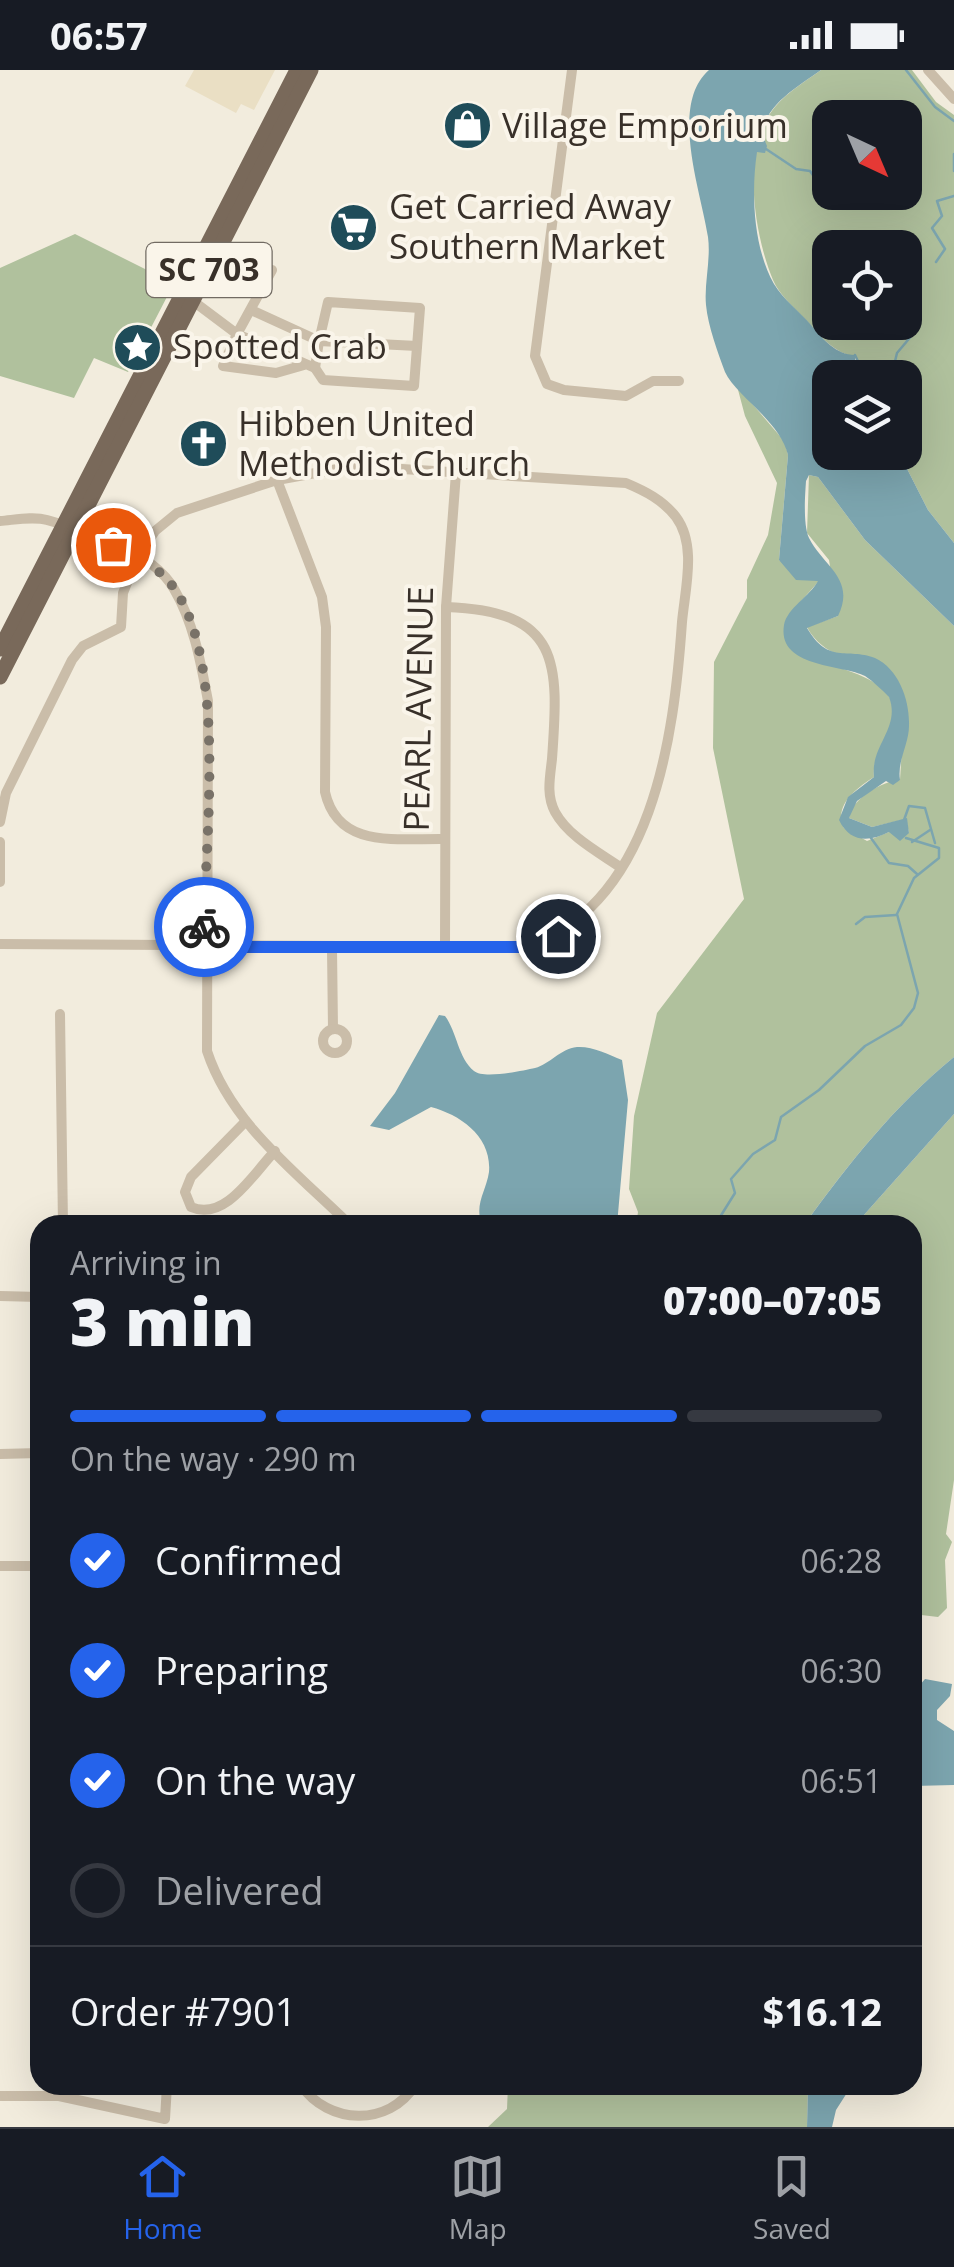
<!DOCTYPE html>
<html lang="en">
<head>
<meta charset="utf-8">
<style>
	:root { --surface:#171b24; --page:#242831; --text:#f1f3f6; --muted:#9ea1a6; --line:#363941; --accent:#2563eb }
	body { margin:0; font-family:"Open Sans",sans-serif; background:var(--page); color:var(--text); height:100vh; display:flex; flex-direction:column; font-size:38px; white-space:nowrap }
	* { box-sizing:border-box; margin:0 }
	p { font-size:32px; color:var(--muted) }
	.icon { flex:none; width:55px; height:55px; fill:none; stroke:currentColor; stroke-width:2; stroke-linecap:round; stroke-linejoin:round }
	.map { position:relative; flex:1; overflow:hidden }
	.drawer { position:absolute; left:30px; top:1145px; width:892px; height:880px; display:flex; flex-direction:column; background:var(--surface); border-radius:30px; box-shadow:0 10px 40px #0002 }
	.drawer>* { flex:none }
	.needle { width:65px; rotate:136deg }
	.buttons { position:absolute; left:812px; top:30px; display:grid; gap:20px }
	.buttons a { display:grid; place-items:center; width:110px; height:110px; border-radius:20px; background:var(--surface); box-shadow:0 10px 40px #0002; font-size:50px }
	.pin { position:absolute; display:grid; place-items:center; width:85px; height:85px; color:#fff; margin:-42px; border:5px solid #fff; border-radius:50%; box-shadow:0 2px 10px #0007 }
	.courier { position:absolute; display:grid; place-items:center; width:100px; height:100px; margin:-50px; border:8px solid #2563eb; border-radius:50%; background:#fff; color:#222; box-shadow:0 2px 12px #0007 }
	.overview em { font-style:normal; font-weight:800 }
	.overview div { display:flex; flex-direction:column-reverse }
	.overview { display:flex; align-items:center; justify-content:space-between; height:170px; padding:0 40px }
	h1 { font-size:65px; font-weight:800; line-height:75px }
	.bar { display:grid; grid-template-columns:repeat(4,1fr); gap:15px 10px; align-content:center; height:120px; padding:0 40px }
	.bar i { height:12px; border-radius:8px; background:var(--line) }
	.bar .active { background:var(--accent) }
	.bar p { grid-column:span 4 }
	.line { display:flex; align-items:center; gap:25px; padding:0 40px; border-top:2px solid var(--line) }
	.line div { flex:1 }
	ol { padding:0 40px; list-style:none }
	li { display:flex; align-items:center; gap:30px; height:110px }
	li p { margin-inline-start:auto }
	li .icon { padding:10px; border-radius:50%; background:var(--accent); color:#fff; stroke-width:4 }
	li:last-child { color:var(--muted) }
	li i { width:55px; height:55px; border:5px solid var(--line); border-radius:50% }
	.status { display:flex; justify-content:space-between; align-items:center; height:70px; padding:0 50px; background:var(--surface); direction:ltr }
	.status svg { height:28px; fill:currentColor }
	.dock { display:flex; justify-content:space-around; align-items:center; height:140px; border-top:2px solid var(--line); background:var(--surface); font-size:28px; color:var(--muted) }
	.dock a { display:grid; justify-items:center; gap:5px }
	.dock .active { color:var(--accent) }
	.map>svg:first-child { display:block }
	.green { fill:#b0c19d; fill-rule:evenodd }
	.plaza { fill:#eadfc4 }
	.water { fill:#7ca5af }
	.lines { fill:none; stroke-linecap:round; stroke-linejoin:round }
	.stream { stroke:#7ca5af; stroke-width:2.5 }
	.minor { stroke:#cabda9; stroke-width:10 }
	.primary { stroke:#79695a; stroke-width:15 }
	.done { stroke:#797268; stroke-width:10; stroke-dasharray:0 18 }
	.route { stroke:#2563eb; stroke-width:12 }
	.labels { text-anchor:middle; stroke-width:8; stroke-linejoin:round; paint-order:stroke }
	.shield { fill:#faf5ea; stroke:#726b63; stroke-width:2.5 }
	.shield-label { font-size:32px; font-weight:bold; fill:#383029 }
	.poi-label { font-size:35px; fill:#383029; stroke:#faf5ea; text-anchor:start }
	.street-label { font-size:35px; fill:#383029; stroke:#faf5ea }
</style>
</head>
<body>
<div class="status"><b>06:57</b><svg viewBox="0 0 49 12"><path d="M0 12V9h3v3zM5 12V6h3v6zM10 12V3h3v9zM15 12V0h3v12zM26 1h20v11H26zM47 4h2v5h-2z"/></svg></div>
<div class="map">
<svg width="954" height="2057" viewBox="0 0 954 2057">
	<rect width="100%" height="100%" fill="#f2ecdd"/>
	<g class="green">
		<path d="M 821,0 L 912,0 L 936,32 L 954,45 L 954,473 L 928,440 L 899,383 L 905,382 L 905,308 L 856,307 L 856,287 C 834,283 821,267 807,251 C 796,239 779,225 773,210 C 755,167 742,87 769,45 C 781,26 803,13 821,0 ZM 830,48 L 905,48 L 905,122 L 830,122 ZM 830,178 L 905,178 L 905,252 L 830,252 Z"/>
		<polygon points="75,164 145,199 170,221 128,302 94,288 74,328 0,306 0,198"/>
		<path d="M 737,316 L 785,372 L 788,385 L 779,490 L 819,511 L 794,539 L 789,577 C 817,598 888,600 894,639 C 898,663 871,682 874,707 C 857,718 833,735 844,758 L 867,771 L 889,762 L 909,763 L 906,749 L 872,757 L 849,748 C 851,729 882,711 900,710 L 905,627 L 859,586 C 837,589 817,576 807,557 L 838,546 L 829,490 L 807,463 L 809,405 L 818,407 L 865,470 L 954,556 L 954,987 C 894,1036 849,1093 804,1155 L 636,1155 L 638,1142 L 629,1119 L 634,1046 L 657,943 L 744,829 L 713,678 L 714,592 L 747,528 L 747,510 L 768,465 L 777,413 L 745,346 Z"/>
		<polygon points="954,1044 954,1410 946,1464 952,1472 945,1490 947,1538 938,1547 913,1544 912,1155 855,1155"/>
		<polygon points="508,2015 808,2015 807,2057 488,2057 507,2039"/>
	</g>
	<polygon class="plaza" points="194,0 275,0 254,40 241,34 236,43 185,16"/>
	<g class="water">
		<path d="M 709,0 L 821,0 C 798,17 751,42 767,76 L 765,83 L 757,82 C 751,122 753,177 774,214 C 783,229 800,242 811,255 C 823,269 836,285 855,285 L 856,307 L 830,308 L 830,382 L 899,383 L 928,440 L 954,473 L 954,556 L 865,470 L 818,407 L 809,405 L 806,411 C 805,426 803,455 809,468 C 824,497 856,509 838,546 L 807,558 C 829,595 846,577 875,588 C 899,599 910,631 909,656 C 909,674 897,691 900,710 L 893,715 L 886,711 L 857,731 L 849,748 L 872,757 L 907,748 L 909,763 L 900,771 L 889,762 C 869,772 850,773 839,750 L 848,727 L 874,707 C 870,676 901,658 889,627 C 882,620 874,612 865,606 C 842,594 777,598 784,555 C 787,538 810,526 818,511 L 796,510 L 779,490 L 788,385 C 780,351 735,325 725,302 C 718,283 708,256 706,235 C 704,213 711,190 708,167 C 701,121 669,35 709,0 Z"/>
		<path d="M 439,945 L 445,946 C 457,962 458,988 474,1001 C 483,1009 522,1001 535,998 C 550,994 560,979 577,977 C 592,976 608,984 622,990 L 628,1030 L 617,1155 L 482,1155 C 474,1134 486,1122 489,1102 C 492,1067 461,1045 431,1037 L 389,1060 L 370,1056 L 395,1023 Z"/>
		<path d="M 954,987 L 954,1044 L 855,1155 L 804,1155 C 849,1093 894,1036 954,987 Z"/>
		<polygon points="925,1609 952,1614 950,1626 937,1640 937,1650 954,1661 954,1715 913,1716 913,1623"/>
		<polygon points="808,2015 852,2015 836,2040 832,2057 807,2057"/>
	</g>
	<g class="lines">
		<g class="stream">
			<polyline points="906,0 935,37 954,51"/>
			<polyline points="766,79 796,99 810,101 815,108"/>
			<polyline points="954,84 954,101"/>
			<polyline points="936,192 945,179 932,158 942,146 937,131 954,126"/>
			<polyline points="855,285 866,308"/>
			<polyline points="891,308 897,283 913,264"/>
			<polyline points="904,750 909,736 925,738 935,773"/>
			<polyline points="871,768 889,793 908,796 917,804"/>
			<polyline points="912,772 930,760"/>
			<polyline points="856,854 865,847 896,845"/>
			<polyline points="715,1155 735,1123 731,1109 753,1084 775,1070 781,1047 819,1020 865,976 901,955 914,938 918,923 897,844 914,808 939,788 939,778 906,768"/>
		</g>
		<g class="minor">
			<polyline points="572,0 535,286 547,314 564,320 626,326 653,311 679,311"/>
			<polyline points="928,0 954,29"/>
			<polyline points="193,231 237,264 272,200"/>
			<polyline points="251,240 319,271 328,232 420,238 414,316 323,310 315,298 237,264 223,296 276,303 304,295"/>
			<polyline points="315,298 319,271 417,276"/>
			<path d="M 277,410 L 322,527 L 326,557 L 325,722 C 338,780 398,768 445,769"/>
			<path d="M 0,451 C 14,450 33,446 47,450 C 86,461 152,480 174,519 C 194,553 201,594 208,631 L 207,981 C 231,1054 296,1102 350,1155"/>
			<path d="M 446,537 C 561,541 559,592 552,689 C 550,707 546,725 555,742 C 568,766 598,782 620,797"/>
			<path d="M 0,752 L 6,723 L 72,590 L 83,576 L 121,557 L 123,523 L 137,488 L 155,461 L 177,443 L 277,410 L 354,396 L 626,413 C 645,421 663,430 676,447 C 697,475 685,519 682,552 C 674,667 653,834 526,877 L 0,874"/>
			<polyline points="0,772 0,812"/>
			<polyline points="445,876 446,537 456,403"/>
			<polyline points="332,879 333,959"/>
			<polyline points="60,944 63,1155"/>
			<circle cx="335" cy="971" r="12"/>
			<path d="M 245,1052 L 191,1107 L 185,1122 L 191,1137 C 225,1152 253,1104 275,1081"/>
			<polyline points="0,1226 40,1227"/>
			<polyline points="0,1384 40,1383"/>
			<polyline points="0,1496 40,1496"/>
			<path d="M 301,2015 C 328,2055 389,2057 415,2015"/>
			<polyline points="0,2026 59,2026 165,2049 167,2015"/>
		</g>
		<g class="primary">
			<polyline points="0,579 297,0"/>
			<polyline points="0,607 311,0"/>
		</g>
	</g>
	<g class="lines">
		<path class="done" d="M 113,475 C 133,486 156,495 171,514 C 228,587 205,767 204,857"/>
		<polyline class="route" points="204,857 204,877 526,877 558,866"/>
	</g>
	<defs>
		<symbol id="shop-disc" viewBox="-11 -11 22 22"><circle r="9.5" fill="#1f4c59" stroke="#faf5ea"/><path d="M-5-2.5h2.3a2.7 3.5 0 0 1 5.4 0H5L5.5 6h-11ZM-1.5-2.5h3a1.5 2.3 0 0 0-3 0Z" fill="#fff"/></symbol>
		<symbol id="supermarket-disc" viewBox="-11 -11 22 22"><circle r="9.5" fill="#1f4c59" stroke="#faf5ea"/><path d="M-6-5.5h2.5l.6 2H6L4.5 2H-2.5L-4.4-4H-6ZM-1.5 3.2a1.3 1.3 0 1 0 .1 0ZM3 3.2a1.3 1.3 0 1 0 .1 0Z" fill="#fff"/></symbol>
		<symbol id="sight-disc" viewBox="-11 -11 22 22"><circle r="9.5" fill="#1f4c59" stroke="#faf5ea"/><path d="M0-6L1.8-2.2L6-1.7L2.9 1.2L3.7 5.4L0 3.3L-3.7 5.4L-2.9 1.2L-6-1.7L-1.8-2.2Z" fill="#fff"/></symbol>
		<symbol id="church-disc" viewBox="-11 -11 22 22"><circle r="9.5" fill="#1f4c59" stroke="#faf5ea"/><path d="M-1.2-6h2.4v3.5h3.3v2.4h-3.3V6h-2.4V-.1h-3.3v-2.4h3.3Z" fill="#fff"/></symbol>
	</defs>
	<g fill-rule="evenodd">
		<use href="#shop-disc" x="440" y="28" width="55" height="55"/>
		<use href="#supermarket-disc" x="326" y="130" width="55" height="55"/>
		<use href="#sight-disc" x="110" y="250" width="55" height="55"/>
		<use href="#church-disc" x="176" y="346" width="55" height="55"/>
	</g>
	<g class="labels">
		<rect class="shield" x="146.5" y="173" width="125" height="54" rx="8"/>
		<g class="shield-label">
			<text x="209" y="211">SC 703</text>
		</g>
		<g class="poi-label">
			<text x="502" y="68">Village Emporium</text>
			<text x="389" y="149">Get Carried Away<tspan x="389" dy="40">Southern Market</tspan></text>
			<text x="173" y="289">Spotted Crab</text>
			<text x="238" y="366">Hibben United<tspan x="238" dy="40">Methodist Church</tspan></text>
		</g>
		<g class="street-label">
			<text transform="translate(419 639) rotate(-89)" y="12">PEARL AVENUE</text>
		</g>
	</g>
</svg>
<div class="buttons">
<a><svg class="needle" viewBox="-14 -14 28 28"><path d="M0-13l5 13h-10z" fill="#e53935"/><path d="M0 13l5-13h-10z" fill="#9ea1a6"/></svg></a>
<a><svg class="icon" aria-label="locate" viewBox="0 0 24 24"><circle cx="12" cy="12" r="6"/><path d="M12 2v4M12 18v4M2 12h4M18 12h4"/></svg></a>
<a><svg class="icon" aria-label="layers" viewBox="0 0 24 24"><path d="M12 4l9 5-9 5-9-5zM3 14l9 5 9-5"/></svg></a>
</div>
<div class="pin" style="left:113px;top:475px;background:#ea580c"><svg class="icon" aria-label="bag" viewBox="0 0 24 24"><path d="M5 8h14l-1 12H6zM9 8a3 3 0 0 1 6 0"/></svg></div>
<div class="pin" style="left:558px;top:866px;background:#1f2937"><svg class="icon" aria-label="home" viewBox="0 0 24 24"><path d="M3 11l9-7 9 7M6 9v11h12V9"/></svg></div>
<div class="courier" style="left:204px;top:857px"><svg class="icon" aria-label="bike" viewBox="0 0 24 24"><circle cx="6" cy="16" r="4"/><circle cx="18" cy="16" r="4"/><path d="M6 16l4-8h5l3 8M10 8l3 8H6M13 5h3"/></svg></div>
<section class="drawer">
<div class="overview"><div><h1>3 min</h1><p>Arriving in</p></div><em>07:00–07:05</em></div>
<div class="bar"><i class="active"></i><i class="active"></i><i class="active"></i><i></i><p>On the way · 290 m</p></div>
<ol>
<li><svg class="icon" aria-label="check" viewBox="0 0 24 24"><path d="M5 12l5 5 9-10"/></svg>Confirmed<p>06:28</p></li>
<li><svg class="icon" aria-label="check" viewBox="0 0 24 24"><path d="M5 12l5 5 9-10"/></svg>Preparing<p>06:30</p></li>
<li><svg class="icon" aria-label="check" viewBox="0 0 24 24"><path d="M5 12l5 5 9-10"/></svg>On the way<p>06:51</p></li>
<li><i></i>Delivered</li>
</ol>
<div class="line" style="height:130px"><div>Order #7901</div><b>$16.12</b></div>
</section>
</div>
<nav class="dock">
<a class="active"><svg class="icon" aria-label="home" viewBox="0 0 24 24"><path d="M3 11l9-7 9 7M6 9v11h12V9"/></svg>Home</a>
<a><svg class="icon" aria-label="map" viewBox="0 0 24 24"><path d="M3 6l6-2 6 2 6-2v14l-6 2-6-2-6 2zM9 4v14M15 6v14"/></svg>Map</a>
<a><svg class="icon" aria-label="saved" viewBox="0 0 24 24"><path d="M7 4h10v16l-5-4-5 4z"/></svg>Saved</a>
</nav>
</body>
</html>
